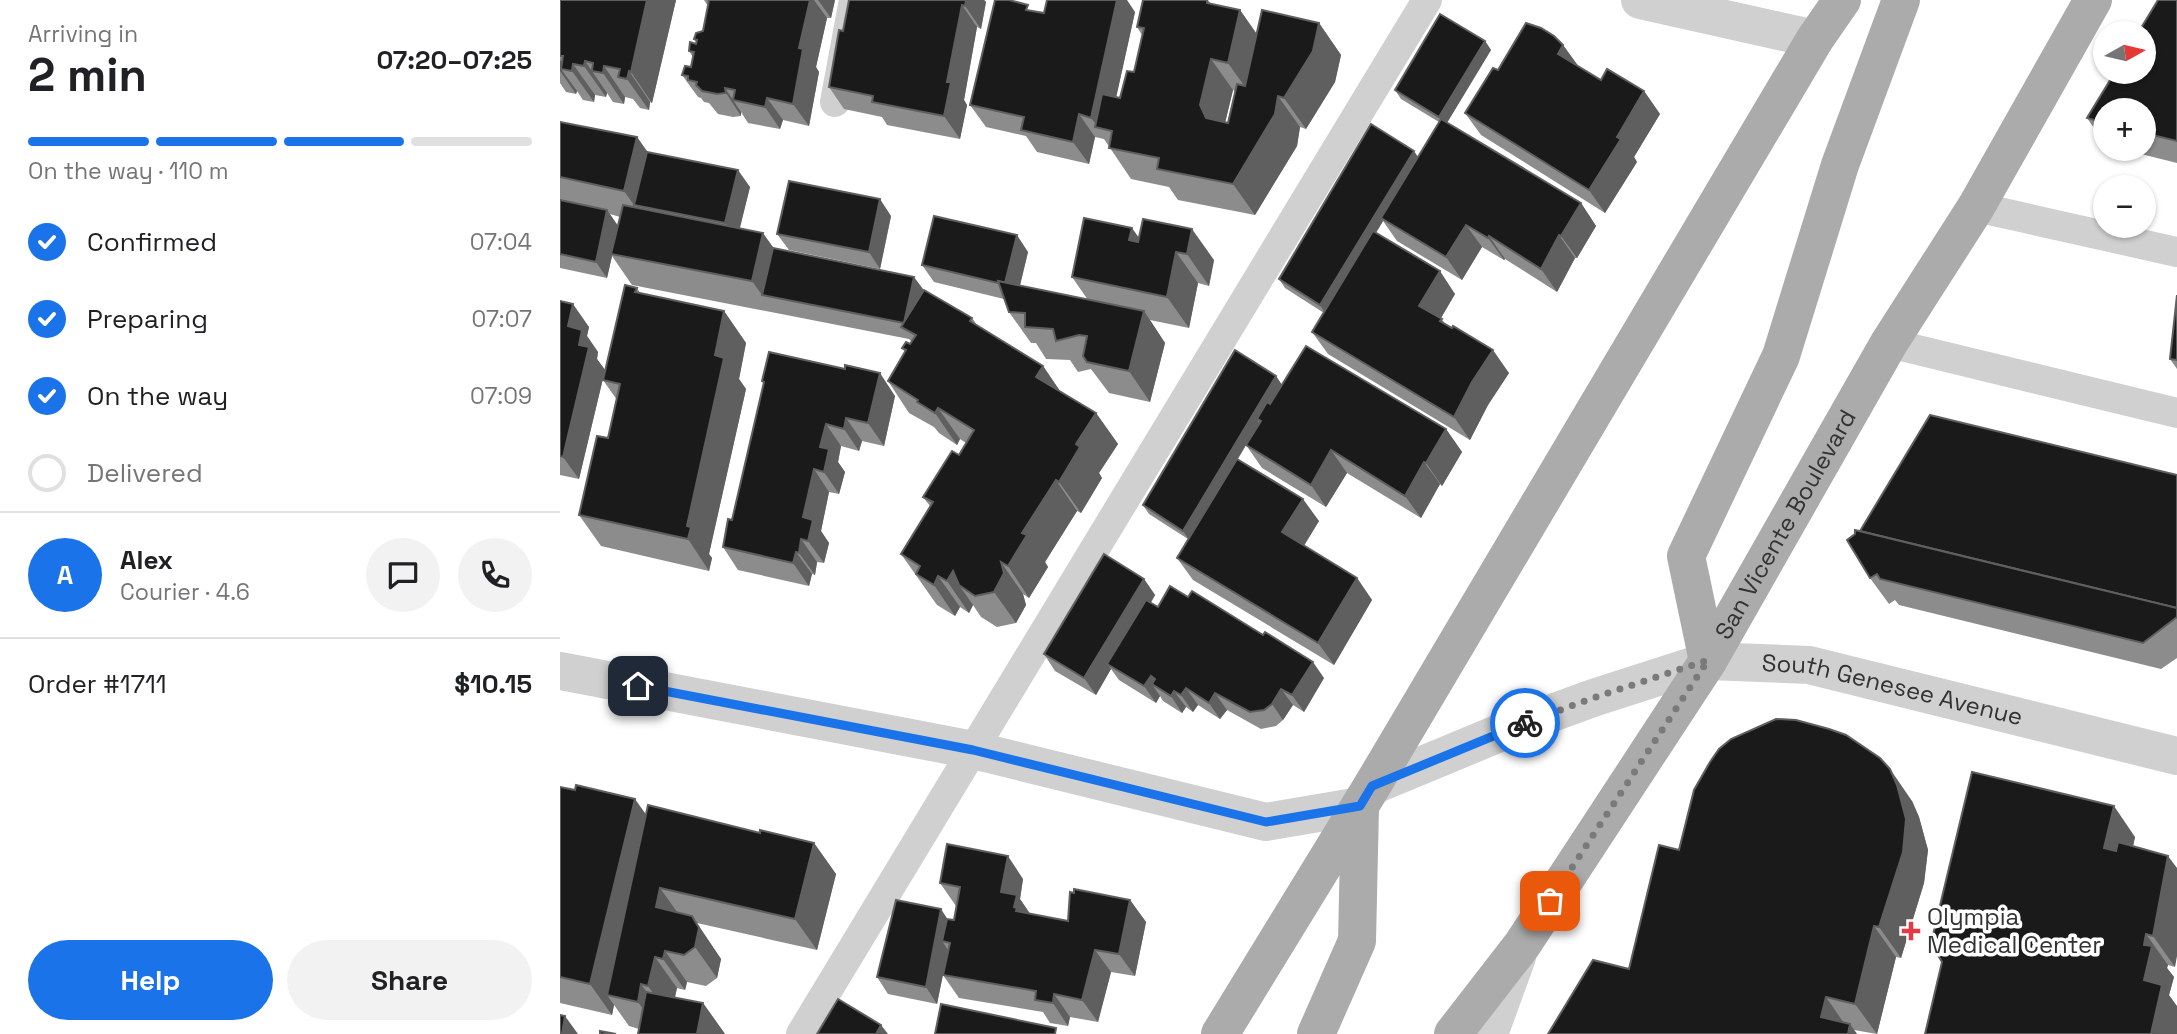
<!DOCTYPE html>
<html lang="en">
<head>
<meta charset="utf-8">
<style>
	:root { --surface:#fff; --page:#f2f2f2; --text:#202124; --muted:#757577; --line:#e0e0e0; --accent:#1a73e8 }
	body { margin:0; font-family:"Space Grotesk",sans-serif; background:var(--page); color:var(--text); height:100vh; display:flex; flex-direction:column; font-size:26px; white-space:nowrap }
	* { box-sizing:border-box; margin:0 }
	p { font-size:23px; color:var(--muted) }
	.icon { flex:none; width:38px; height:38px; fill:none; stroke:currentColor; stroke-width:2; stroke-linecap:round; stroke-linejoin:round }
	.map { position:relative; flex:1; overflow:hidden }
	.details { display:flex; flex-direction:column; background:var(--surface); width:560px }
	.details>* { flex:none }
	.needle { width:46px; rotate:82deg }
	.buttons { position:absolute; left:1533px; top:21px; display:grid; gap:14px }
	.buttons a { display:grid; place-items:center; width:63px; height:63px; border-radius:50%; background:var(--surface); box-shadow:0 2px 5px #0004; font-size:35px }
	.pin { position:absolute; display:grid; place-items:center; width:60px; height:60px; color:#fff; margin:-30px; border-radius:14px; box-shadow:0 4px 10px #0006 }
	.courier { position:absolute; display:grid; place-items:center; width:70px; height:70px; margin:-35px; border:5px solid #1a73e8; border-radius:50%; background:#fff; color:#222; box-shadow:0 2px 9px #0007 }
	.summary em { font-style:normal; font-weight:600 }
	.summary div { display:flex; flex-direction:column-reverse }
	.summary { display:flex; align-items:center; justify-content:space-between; height:119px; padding:0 28px }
	h1 { font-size:46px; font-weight:600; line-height:52px }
	.bar { display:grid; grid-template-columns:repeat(4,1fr); gap:10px 7px; align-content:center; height:84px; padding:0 28px }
	.bar i { height:9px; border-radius:5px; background:var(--line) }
	.bar .selected { background:var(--accent) }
	.bar p { grid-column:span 4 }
	.line { display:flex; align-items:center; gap:18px; padding:0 28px; border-top:2px solid var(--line) }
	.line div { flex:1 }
	.round { display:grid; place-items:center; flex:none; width:74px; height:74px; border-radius:37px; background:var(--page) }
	ol { padding:0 28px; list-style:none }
	li { display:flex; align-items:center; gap:21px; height:77px }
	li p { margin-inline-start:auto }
	li .icon { padding:7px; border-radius:50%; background:var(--accent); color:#fff; stroke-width:4 }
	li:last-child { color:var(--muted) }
	li i { width:38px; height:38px; border:4px solid var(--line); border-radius:50% }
	.cta { display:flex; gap:14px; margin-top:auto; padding:14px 28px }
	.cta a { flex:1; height:80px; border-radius:42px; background:var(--accent); color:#fff; font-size:28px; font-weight:600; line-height:80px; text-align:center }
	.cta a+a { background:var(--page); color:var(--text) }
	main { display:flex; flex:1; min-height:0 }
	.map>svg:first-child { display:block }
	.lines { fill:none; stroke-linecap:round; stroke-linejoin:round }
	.lane { stroke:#d0d0d0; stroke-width:30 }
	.street { stroke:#d0d0d0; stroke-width:38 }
	.primary { stroke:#ababab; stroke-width:38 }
	.wall { fill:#8c8c8c; fill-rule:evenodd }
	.shaded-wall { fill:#5f5f5f }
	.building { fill:#1a1a1a; stroke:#5f5f5f; stroke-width:2 }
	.done { stroke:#7a7a7a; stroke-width:7; stroke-dasharray:0 12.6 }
	.route { stroke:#1a73e8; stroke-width:9 }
	.poi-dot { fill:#e63946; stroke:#fff; stroke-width:2.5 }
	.labels { text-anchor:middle; stroke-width:7; stroke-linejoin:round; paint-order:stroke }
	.street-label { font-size:24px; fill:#333; stroke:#fff }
	.poi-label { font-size:24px; fill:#333; stroke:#fff; text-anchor:start }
</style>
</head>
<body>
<main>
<section class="details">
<div class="summary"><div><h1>2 min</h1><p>Arriving in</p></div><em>07:20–07:25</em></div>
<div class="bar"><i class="selected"></i><i class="selected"></i><i class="selected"></i><i></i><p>On the way · 110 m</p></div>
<ol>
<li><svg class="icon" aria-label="check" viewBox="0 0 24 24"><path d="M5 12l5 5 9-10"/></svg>Confirmed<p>07:04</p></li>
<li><svg class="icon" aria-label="check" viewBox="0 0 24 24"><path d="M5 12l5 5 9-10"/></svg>Preparing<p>07:07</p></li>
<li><svg class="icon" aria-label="check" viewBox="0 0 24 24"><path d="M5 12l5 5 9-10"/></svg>On the way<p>07:09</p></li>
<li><i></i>Delivered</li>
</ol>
<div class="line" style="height:126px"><b class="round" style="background:var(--accent);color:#fff">A</b><div><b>Alex</b><p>Courier · 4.6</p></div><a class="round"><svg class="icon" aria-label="chat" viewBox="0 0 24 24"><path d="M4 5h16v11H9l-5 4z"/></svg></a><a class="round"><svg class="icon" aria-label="phone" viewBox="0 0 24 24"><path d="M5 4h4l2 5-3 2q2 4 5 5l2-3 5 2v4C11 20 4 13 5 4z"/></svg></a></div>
<div class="line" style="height:91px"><div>Order #1711</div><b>$10.15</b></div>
<div class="cta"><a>Help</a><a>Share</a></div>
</section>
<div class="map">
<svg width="1617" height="1034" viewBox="0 0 1617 1034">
	<rect width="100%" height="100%" fill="#fff"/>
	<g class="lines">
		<g class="lane">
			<polyline points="275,102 294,0"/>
			<polyline points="1416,207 1617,252"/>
			<polyline points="1329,343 1617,413"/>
			<polyline points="241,1034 867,0"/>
		</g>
		<g class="street">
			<polyline points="1080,0 1255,39"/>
			<polyline points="0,671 413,750 706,822 800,806"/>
			<path id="s1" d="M 812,786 L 954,727 L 1033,698 L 1148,661 L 1249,665 L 1617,756"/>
			<polyline points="929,1034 957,957"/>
		</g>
		<g class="primary">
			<polyline points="1148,661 1126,556 1221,356 1280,165 1341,0"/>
			<polyline points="660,1034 812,786 1255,39 1282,0"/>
			<polyline points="756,1034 797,941 800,807"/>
			<path id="s2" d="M 893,1034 L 962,945 L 1148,661 L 1329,343 L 1416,207 L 1533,0"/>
		</g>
	</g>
	<g class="wall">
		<polygon points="0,0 116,0 92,103 90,102 89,110 80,108 73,99 65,97 64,104 53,102 47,93 46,97 35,95 34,102 23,100 17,91 16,94 6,92 0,83"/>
		<polygon points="144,0 275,0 271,18 267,18 256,67 259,72 249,126 223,120 220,129 188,123 181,112 181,116 173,117 158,114 149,103 144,102 141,98 138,97 122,75 131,67 133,57 129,51 136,44 136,42 134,39 143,31 148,6"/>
		<polygon points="289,0 424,0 426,2 421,29 417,27 404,100 407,105 400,139 327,125 322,117 284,109 269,87 283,31"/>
		<path d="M 648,0 L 651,4 L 680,10 L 697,34 L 759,23 L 781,55 L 775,82 L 746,129 L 740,127 L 737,146 L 695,215 L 618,200 L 609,187 L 571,179 L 544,139 L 535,137 L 529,164 L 477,152 L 466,136 L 426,127 L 410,105 L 472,11 L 484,13 L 575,12 L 556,97 L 560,98 L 574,72 L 582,35 L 577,27 ZM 673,90 L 675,91 L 668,123 L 665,122 Z"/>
		<polygon points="1617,0 1617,163 1561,149 1584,149 1584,110 1545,110 1545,144 1527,118"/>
		<polygon points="925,41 931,50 887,123 1021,203 1036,226 1017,258 1015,258 997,292 945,259 944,260 922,247 902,280 837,241 823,221 816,233 895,294 881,318 885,324 949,373 928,405 910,440 768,354 752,332 764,313 725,288 719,279 858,157 879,122 841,99 835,90"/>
		<polygon points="1003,45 1018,66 1041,80 1084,91 1100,114 1074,157 1077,162 1045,213 921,135 905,113 938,70"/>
		<path d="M 0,122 L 77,137 L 87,152 L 190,187 L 179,229 L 213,248 L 364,290 L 412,318 L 417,325 L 483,366 L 500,391 L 536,413 L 558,444 L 539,473 L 542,478 L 521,513 L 517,511 L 485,562 L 488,567 L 469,598 L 463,594 L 466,605 L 456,623 L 437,627 L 421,617 L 413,605 L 409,613 L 400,607 L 395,616 L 377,605 L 341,554 L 370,506 L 363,497 L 399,455 L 406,443 L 400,439 L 397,445 L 379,433 L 374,427 L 349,413 L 328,381 L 345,352 L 342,348 L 350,344 L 352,342 L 349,339 L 72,285 L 52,256 L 47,278 L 0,268 ZM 50,214 L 60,217 L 58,226 Z"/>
		<polygon points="331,216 320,269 229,250 217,234"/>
		<polygon points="579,238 654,260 649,286 638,283 629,328 590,320 605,343 590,402 549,393 531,369 518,372 510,360 486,359 476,343 471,343 449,312 444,299 374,282 362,265 468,252 460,286 528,300 512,277"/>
		<polygon points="77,288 80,293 164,311 186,343 179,379 186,389 149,554 152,558 149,571 41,546 19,515 48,438 57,400 43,380"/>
		<polygon points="1617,295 1617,369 1610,359"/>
		<polygon points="0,301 29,327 27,336 38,352 37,359 45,370 19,479 0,475"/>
		<polygon points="716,376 722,385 886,429 902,452 882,486 880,484 861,518 787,473 766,507 702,468 686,445 699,423 678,459 759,521 744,546 797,578 812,600 774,665 633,580 617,558 628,539 589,514 583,505"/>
		<polygon points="202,381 335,396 324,446 302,441 299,451 281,446 278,462 285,472 279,494 269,492 261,531 269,543 264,563 257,562 255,575 252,574 249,586 178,570 163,547 172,520 204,383"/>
		<polygon points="1617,475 1617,658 1601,669 1339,605 1335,600 1329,604 1310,578 1295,534 1300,531"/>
		<polygon points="584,579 595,595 591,603 598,607 764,678 744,712 733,705 723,720 716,726 701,729 667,710 660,719 638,705 633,712 626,707 622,713 603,701 600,696 596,703 559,680 551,669 536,695 495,671 484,654"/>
		<polygon points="0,787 86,815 200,833 254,843 276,874 257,950 137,923 161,959 157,978 146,986 127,982 125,990 117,988 115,998 143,1003 165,1034 78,1034 79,1029 69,1026 54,1005 52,1015 0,1003"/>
		<polygon points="1352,801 1359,817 1368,850 1364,883 1341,958 1336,957 1317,1034 1294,1030 1297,1034 988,1034 1069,969 1119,850"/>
		<polygon points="1575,837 1573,846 1615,967 1608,965 1607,968 1614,977 1609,995 1365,1034"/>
		<polygon points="463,879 460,899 470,914 508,921 570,900 586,922 575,976 551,972 538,1022 510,1017 508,1026 490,1023 483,1012 399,998 383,975 388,950 377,1004 328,994 317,977 388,919 394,920 396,906 380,883"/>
	</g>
	<g class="shaded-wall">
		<polygon points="87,0 116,0 92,103 71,72"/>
		<polygon points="250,0 254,0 267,18 256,67 259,72 249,126 233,104 239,48"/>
		<polygon points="258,0 275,0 271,18"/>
		<polygon points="406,0 424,0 426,2 421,29 405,6"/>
		<polygon points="557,0 567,0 575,12 549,130 538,127 531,118"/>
		<polygon points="402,5 417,27 404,100 407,105 400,139 384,116 387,82"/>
		<polygon points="680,10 702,42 690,94 668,63"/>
		<polygon points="759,23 781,55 775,82 746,129 724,98"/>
		<polygon points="925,41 931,50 885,126 879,117"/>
		<polygon points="1003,45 1019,67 998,54"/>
		<polygon points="651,59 673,90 662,136 646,118 640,105"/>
		<polygon points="0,60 7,70 1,69 17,91 16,94 0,71"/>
		<polygon points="25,61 47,93 46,97 24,66"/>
		<polygon points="13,64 35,95 34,102 12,71"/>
		<polygon points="44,66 65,97 64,104 43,73"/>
		<polygon points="69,71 90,102 89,110 67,79"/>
		<polygon points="165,88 181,112 181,116 166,93"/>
		<polygon points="1084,91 1100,114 1074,157 1077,162 1045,213 1029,190 1057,137"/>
		<polygon points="718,96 740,127 737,146 695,215 673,184"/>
		<polygon points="207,98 223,120 220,129 205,107"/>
		<polygon points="519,114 535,137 529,164 513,142"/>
		<polygon points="77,137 99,168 74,205 64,191"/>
		<polygon points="854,151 860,160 821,218 823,221 766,314 760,305"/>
		<polygon points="178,170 190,187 177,240 165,223"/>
		<polygon points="320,199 331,216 320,269 309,252"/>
		<polygon points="1021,203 1036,226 1017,258 1001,236"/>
		<polygon points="47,210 58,226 51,254 52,256 47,278 36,262"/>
		<polygon points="906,225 922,247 902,280 886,257"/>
		<polygon points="572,228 594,259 569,240"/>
		<polygon points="632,229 654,260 649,286 627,254"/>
		<polygon points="203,233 225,264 202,295 192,281"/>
		<polygon points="457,235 468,252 456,301 444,285"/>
		<polygon points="999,235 1015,258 997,292 981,269"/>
		<polygon points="929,236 945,259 944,260 928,238"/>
		<polygon points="616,252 638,283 629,328 607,297"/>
		<polygon points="880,271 895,294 875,328 859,306"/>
		<polygon points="354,277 366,293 344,323"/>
		<polygon points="13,304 29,327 27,336 38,352 37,359 45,370 19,479 3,457 19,345 8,326"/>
		<polygon points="164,311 186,343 179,379 186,389 149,554 152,558 149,571 128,539 127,526 155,355"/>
		<polygon points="584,311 605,343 590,402 569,371"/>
		<polygon points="933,350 949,373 928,405 910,440 894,417 912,382"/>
		<polygon points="483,366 504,397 476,377"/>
		<polygon points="320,373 335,396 324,446 308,423"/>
		<polygon points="716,376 722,385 701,421 697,419 699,423 629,540 623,531"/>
		<polygon points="378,408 400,439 397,445 375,413"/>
		<polygon points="536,413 558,444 539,473 542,478 521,513 499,482 516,444"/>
		<polygon points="286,418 302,441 299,451 284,429"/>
		<polygon points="266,424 281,446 278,462 285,472 279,494 264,472 260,447"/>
		<polygon points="886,429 902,452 882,486 866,463"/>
		<polygon points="771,450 787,473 766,507 751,485"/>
		<polygon points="864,462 880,484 861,518 845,496"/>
		<polygon points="254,469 269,492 261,531 269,543 264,563 248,541 243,517"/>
		<polygon points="496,480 517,511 485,562 488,567 469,598 448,566 462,533"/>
		<polygon points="743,499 759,521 738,555 722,532"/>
		<polygon points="241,539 257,562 255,575 239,553"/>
		<polygon points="236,552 252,574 249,586 233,563"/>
		<polygon points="441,562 463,594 466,605 456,623 434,592"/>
		<polygon points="393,571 399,585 413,605 409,613 387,581"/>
		<polygon points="378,576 400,607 395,616 374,585"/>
		<polygon points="797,578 812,600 774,665 758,643"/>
		<polygon points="584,579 595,595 552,667 547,664 551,669 536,695 524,678"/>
		<polygon points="753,662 764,678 744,712 732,695"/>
		<polygon points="591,676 600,689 592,684 600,696 596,703 584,686"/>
		<polygon points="626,688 638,705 633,712 621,695"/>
		<polygon points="721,689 733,705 723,720 712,704"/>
		<polygon points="614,691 626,707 622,713 611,696"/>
		<polygon points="655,693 667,710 660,719 649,703"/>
		<polygon points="1330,769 1352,801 1359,817 1368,850 1364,883 1341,958 1319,927"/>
		<polygon points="75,799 97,830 47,995 54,1005 52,1015 30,984"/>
		<polygon points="1554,806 1575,837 1566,879 1544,848"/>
		<polygon points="254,843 276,874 257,950 235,919"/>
		<polygon points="448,856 463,879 460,899 473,918 472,934 441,892"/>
		<polygon points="1608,856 1617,868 1617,956 1615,967 1593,936"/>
		<polygon points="100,888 122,919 96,907"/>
		<polygon points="570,900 586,922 575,976 559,954"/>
		<polygon points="381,909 392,926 382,941 388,950 377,1004 366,987"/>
		<polygon points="132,916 161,959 157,978 135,947"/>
		<polygon points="1314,926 1336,957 1317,1034 1295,1004"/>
		<polygon points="1586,934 1608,965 1607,968 1614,977 1609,995 1617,1006 1617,1034 1591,1034 1584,980 1584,945"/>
		<polygon points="535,950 551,972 538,1022 522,1000"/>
		<polygon points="105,951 127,982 125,990 103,959"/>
		<polygon points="95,957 117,988 110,1017 88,986"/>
		<polygon points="81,984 103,1016 100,1033 78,1002"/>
		<polygon points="494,994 510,1017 508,1026 493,1003"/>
		<polygon points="1266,997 1288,1029 1261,1017"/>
		<polygon points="143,1003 165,1034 137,1034"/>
		<polygon points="5,1016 18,1034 2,1034"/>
		<polygon points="1290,1024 1297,1034 1288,1034"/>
		<polygon points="321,1025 328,1034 316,1034"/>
	</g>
	<g class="building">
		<polygon points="0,0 87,0 71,72 69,71 67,79 58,77 60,69 44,66 43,73 32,71 33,63 25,61 24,66 13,64 12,71 1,69 3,56 0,56"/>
		<polygon points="149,0 250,0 239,48 243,49 233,104 207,98 205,107 173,100 175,90 165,88 166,93 157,94 142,91 136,85 137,82 128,80 128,76 122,75 125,66 131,67 134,52 129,51 130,42 136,44 137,40 134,39 136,33 143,31"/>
		<polygon points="289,0 406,0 405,6 402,5 387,82 391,82 384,116 312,102 313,96 269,87 279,30 283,31"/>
		<polygon points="435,0 449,0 468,5 466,10 484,13 487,0 557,0 531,118 519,114 513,142 461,130 464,117 410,105"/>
		<polygon points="583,0 647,0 647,3 680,10 668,63 651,59 640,105 646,118 668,123 677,84 685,86 702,10 759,23 753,51 724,98 718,96 715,114 673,184 597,169 599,158 549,148 552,131 535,127 542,94 560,98 567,71 574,72 584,28 577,27"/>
		<polygon points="1598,0 1617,0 1617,141 1584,133 1584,110 1545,110 1545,123 1527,118 1555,72 1584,72 1584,33 1578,33"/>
		<polygon points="880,14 925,41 879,117 835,90"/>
		<polygon points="966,23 981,28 994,36 1003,45 998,54 1041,80 1047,69 1084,91 1057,137 1061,139 1029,190 905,113 933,68 938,70"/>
		<polygon points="881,119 1021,203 1001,236 999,235 981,269 929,236 928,238 906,225 886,257 821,218"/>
		<polygon points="0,122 77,137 64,191 0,177"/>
		<polygon points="811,124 854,151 760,305 719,279"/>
		<polygon points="87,152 178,170 165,223 74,205"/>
		<polygon points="229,181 320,199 309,252 217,234"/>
		<polygon points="0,200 47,210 36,262 0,254"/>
		<polygon points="63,205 203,233 192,281 51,254"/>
		<polygon points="374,216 457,235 445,283 438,281 438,283 362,265"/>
		<polygon points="524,218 572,228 569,240 578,242 583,219 632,229 627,254 616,252 607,297 512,277"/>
		<polygon points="813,231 880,271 859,306 882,319 880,321 892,328 893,326 933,350 912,382 894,417 752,332"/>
		<polygon points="213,248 354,277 344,323 202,295"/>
		<polygon points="438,281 584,311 569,371 527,362 523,356 527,336 519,335 496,341 493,329 465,327 465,313 449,312"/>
		<polygon points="65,285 77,288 75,292 164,311 155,355 164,358 127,526 131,527 128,539 19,515 37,436 48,438 60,384 43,380"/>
		<polygon points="364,290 412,318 410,321 483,366 476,377 536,413 516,444 520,447 499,482 496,480 462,533 467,535 448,566 441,562 444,573 434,592 415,596 399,585 393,571 387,581 378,576 374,585 356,574 360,566 341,554 373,502 363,497 392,451 399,455 414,430 378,408 375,413 357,402 358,400 328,381 346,350 342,348 346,342 350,344 356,335 341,327"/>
		<polygon points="1617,295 1617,360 1610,359"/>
		<polygon points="0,301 13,304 8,326 22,330 19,345 29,347 3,457 0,456"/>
		<polygon points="746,346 886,429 866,463 864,462 845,496 771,450 751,485 686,445 701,421 697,419 707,402 710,404"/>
		<polygon points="675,350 716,376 623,531 583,505"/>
		<polygon points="209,352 285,369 285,365 320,373 308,423 286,418 284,429 266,424 260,447 269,449 264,472 254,469 243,517 253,520 248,541 241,539 239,553 236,552 233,563 163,547 168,519 172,520 204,382 202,381"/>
		<polygon points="1370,415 1617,475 1617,608 1300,531"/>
		<polygon points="677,459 743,499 722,532 797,578 758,643 617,558"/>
		<polygon points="1295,530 1617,608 1617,617 1583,643 1320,579 1317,574 1310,578 1287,540 1295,534"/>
		<polygon points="544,554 584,579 524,678 484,654"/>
		<polygon points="610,586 628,597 632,591 703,635 705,632 753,662 732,695 721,689 712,704 704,710 690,712 655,693 649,703 626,688 621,695 614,691 611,696 592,684 595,679 591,676 584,686 547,664 586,600 598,607"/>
		<polygon points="1216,719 1236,720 1269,729 1286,735 1320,758 1330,769 1337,785 1346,819 1343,852 1319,927 1314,926 1295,1004 1266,997 1261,1017 1290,1024 1288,1034 988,1034 1033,960 1069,969 1099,845 1119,850 1134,790 1150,762 1159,749 1171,739"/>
		<polygon points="1412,772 1554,806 1544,848 1556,851 1558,842 1608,856 1593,936 1586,934 1584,945 1592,946 1584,980 1602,985 1591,1034 1365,1034 1382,962 1371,943"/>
		<polygon points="16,785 75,799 30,984 0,977 0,787 15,790"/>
		<polygon points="88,805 200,833 200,830 254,843 235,919 100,888 96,907 132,916 139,928 135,947 124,955 105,951 103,959 95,957 88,986 81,984 78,1002 47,995"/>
		<polygon points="387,844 448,856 441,892 457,895 454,907 457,908 456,911 508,921 510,892 514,893 514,889 570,900 559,954 535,950 522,1000 494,994 493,1003 475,1000 476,991 383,975 390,943 382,941 387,919 394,920 400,887 380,883"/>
		<polygon points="336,900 381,909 366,987 317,977"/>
		<polygon points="86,992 143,1003 137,1034 78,1034"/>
		<polygon points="278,999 321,1025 316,1034 257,1034"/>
		<polygon points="381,1004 496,1028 495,1034 375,1034"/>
		<polygon points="0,1015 5,1016 2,1034 0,1034"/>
		<polygon points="40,1031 56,1034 40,1034"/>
	</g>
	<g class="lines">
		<polyline class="done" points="965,723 1033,698 1148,660 990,901"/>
		<polyline class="route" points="78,686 413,750 706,822 800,806 812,786 965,723"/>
	</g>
	<path class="poi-dot" d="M1347.5 920.5h7v7h7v7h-7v7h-7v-7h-7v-7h7z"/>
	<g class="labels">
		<g class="street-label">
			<text dy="8" stroke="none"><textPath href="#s2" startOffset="609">San Vicente Boulevard</textPath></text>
			<text dy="8" stroke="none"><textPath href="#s1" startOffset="546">South Genesee Avenue</textPath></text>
		</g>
		<g class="poi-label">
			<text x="1367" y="925">Olympia<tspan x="1367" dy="28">Medical Center</tspan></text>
		</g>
	</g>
</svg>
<div class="buttons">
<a><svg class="needle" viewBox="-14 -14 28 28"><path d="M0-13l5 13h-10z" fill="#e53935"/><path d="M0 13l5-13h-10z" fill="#757577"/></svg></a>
<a>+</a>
<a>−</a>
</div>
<div class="pin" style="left:990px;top:901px;background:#ea580c"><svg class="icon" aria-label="bag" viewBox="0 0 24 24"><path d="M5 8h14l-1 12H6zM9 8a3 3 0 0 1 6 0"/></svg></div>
<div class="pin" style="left:78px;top:686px;background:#1f2937"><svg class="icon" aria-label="home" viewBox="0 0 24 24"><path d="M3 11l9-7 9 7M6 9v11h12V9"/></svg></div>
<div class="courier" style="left:965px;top:723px"><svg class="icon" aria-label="bike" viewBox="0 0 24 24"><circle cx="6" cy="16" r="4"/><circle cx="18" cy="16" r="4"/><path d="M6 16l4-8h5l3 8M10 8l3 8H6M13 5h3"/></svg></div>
</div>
</main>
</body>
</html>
